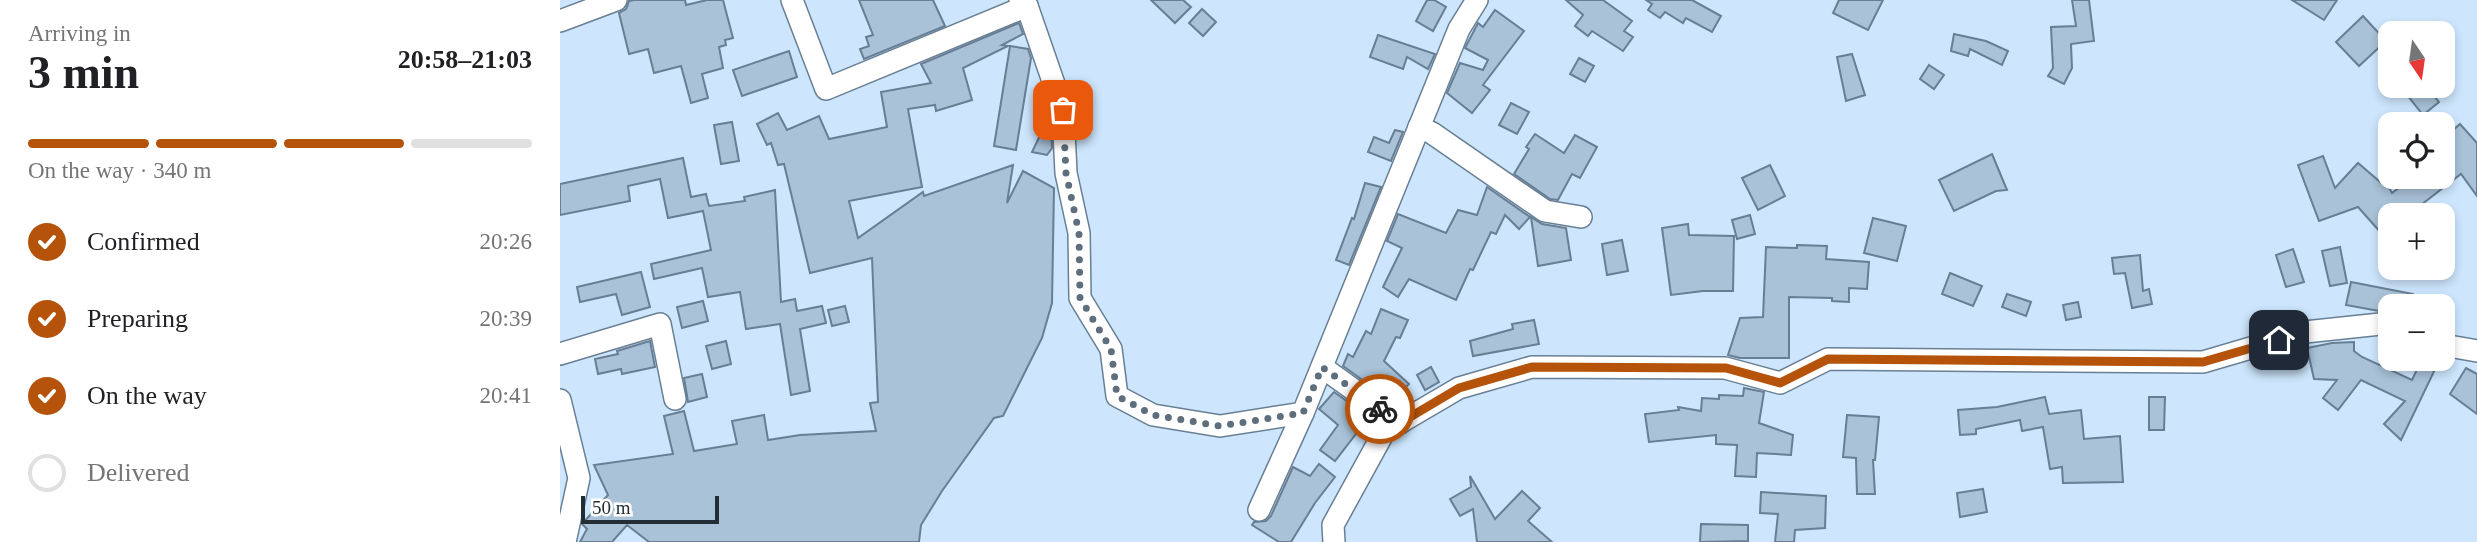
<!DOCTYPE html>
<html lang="en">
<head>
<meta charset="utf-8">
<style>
	:root { --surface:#fff; --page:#f2f2f2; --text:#202124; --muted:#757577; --line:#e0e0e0; --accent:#b45309 }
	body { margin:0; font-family:Georgia,serif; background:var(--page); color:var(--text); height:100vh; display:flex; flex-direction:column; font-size:26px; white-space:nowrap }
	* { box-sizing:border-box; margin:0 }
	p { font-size:23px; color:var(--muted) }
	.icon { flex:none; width:38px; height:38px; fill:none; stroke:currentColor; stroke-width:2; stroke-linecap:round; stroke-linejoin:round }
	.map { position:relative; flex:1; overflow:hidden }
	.side { display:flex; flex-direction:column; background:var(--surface); width:560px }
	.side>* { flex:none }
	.needle { width:46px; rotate:167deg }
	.tools { position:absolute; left:1818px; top:21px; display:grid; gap:14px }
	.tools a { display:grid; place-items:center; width:77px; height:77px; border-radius:14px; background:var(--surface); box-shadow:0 4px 10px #0003; font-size:35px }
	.scale { position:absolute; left:21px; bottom:18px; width:138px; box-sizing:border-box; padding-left:7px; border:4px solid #232d36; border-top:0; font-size:19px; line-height:24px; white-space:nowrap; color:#232d36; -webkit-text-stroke:5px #fff; paint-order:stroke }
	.pin { position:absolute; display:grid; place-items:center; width:60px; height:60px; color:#fff; margin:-30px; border-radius:14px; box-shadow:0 4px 10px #0006 }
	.courier { position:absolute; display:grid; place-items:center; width:70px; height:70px; margin:-35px; border:5px solid #b45309; border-radius:50%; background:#fff; color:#222; box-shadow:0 2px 9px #0007 }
	.summary em { font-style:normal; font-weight:800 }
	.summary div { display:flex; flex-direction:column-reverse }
	.summary { display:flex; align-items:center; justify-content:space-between; height:119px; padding:0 28px }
	h1 { font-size:46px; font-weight:800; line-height:52px }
	.bar { display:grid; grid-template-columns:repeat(4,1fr); gap:10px 7px; align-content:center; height:84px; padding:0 28px }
	.bar i { height:9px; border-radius:5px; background:var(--line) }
	.bar .selected { background:var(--accent) }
	.bar p { grid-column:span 4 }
	ol { padding:0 28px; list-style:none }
	li { display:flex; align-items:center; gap:21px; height:77px }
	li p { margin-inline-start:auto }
	li .icon { padding:7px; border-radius:50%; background:var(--accent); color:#fff; stroke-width:4 }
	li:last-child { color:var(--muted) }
	li i { width:38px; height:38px; border:4px solid var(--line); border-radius:50% }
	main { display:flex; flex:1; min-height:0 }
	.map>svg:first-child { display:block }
	.building { fill:#a9c2d8; stroke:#677e93; stroke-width:2 }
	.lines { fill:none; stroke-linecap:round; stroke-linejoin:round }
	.minor-casing { stroke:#687f94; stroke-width:24 }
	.minor { stroke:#fff; stroke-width:21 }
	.done { stroke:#5e6e7c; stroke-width:7; stroke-dasharray:0 12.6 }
	.route { stroke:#b45309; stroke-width:9 }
</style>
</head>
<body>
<main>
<section class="side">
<div class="summary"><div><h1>3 min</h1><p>Arriving in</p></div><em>20:58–21:03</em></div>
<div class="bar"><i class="selected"></i><i class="selected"></i><i class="selected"></i><i></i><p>On the way · 340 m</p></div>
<ol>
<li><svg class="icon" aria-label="check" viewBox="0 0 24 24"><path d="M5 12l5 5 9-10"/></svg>Confirmed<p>20:26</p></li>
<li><svg class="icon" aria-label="check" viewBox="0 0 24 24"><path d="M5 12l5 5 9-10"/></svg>Preparing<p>20:39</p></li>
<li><svg class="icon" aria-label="check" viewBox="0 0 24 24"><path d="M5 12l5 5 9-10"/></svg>On the way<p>20:41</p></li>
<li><i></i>Delivered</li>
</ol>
</section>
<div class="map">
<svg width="1917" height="542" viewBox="0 0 1917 542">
	<rect width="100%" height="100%" fill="#cde6fd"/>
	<g class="building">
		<polygon points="74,0 125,0 126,5 147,0 163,0 173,38 165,40 166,45 159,47 163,68 142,74 148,98 131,103 121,66 94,73 88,49 69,54 59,13 66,9 69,1"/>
		<polygon points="299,0 373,0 385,26 304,59 300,49 309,46 306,37 313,35"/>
		<polygon points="591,0 623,0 631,7 615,23"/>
		<polygon points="867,0 874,0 886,7 873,31 856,21"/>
		<polygon points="1006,0 1043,0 1072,21 1064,31 1073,37 1063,51 1032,31 1028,36 1015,26 1023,15"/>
		<polygon points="1086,0 1132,0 1161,16 1152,32 1126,18 1123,23 1105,12 1100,18 1088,10 1092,4"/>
		<polygon points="1279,0 1323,0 1308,30 1273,13"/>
		<polygon points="1512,0 1529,0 1534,41 1511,44 1512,68 1504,84 1488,76 1493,68 1491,27 1516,26"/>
		<polygon points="1732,0 1777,0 1764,20"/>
		<polygon points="642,9 656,22 643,36 629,23"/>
		<polygon points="935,10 964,31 923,85 930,90 912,113 887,93 900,63 923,70 928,60 905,48 918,23 923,27"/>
		<polygon points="1803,16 1826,41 1799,66 1776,42"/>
		<polygon points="459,23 463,34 442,45 448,46 403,68 412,100 376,111 375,105 348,109 362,187 289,201 298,238 363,192 364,196 453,165 447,203 463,171 494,188 492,303 482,338 443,416 434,418 382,491 361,525 359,542 89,542 67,525 52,542 20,542 27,529 22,524 48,495 34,465 113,454 104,416 124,411 134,451 177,444 172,421 204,415 208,440 240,435 316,431 310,403 318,402 312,258 250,273 224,164 218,165 211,143 207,145 197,124 218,113 227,130 259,116 269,139 327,127 321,92 371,83 361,64"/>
		<polygon points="1394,34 1426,41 1448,51 1442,65 1410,49 1408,56 1391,51"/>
		<polygon points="818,35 875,54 868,69 847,57 843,69 810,57"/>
		<polygon points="450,46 468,49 471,58 456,150 434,146"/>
		<polygon points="229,51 237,77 182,96 173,70"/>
		<polygon points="1292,54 1305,95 1286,101 1277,57"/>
		<polygon points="1019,58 1034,66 1025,82 1010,74"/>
		<polygon points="1369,65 1384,75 1374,89 1360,79"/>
		<polygon points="1840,86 1866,86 1879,102 1863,115"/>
		<polygon points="951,103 969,112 957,134 939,125"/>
		<polygon points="490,115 492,148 487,155 472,152"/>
		<polygon points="172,122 179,161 161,164 154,125"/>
		<polygon points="1900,124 1917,143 1917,196 1901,174 1861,205 1868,215 1830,215 1830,243 1798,207 1759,221 1738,165 1763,156 1775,188 1798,163 1826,187 1828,186 1832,193 1853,177 1883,177 1883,139"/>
		<polygon points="835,130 843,132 831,161 808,152 814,137 829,143"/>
		<polygon points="975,134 1004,153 1015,135 1037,147 1020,178 1012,174 998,200 990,199 954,174 969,149 966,147"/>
		<polygon points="1432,154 1447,190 1436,191 1394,211 1379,180"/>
		<polygon points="123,158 131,197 146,194 149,206 185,201 184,197 215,190 221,302 235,299 237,311 262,306 266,323 240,329 250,391 231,395 220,324 186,329 180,292 148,297 142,268 94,279 91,264 151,250 143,211 108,218 100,179 68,186 70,201 0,215 0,184"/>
		<polygon points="1210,165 1225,196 1198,210 1182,178"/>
		<polygon points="805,183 821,187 789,265 776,260 792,218 794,219"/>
		<polygon points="927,187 970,217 959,229 945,215 936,234 931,232 913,270 910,269 896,300 849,279 838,297 823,287 842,248 827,241 838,214 886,233 898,210 917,215"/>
		<polygon points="1190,215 1195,234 1177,239 1172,220"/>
		<polygon points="971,217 982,224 1006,228 1011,260 978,266"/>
		<polygon points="1313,218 1346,226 1337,261 1304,253"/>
		<polygon points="1128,224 1129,235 1174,236 1173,291 1143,291 1111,295 1102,228"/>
		<polygon points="1062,240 1068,271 1047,275 1042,244"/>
		<polygon points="1237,245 1267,246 1266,259 1309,262 1307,289 1289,288 1289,302 1272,301 1272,298 1229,297 1229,358 1180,358 1168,355 1180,318 1203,317 1206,247 1237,248"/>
		<polygon points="1780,247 1787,283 1770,286 1762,251"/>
		<polygon points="1733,249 1744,282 1726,287 1716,255"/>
		<polygon points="1580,255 1583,291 1589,289 1592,304 1572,308 1565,273 1554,274 1552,258"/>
		<polygon points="81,272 90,307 62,315 56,294 20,302 17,287"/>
		<polygon points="1390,273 1422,286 1413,306 1382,294"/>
		<polygon points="1791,282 1853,294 1851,306 1830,306 1830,310 1819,311 1786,305"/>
		<polygon points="1447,294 1471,302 1466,316 1442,307"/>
		<polygon points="143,301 148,321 122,328 117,307"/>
		<polygon points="1518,302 1521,317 1506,320 1503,305"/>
		<polygon points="285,306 289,322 272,326 268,310"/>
		<polygon points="821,309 848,320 840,338 836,337 824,361 849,384 832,401 783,366 788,354 793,357 806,331 811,334"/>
		<polygon points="974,320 979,344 913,356 910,341 953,329 952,324"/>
		<polygon points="90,341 95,367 62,374 61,369 38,374 35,359 58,354 57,351"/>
		<polygon points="166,341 171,364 152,369 146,346"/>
		<polygon points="1794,342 1794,351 1802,357 1852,380 1862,359 1880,359 1841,440 1824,424 1845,401 1801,380 1778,410 1763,398 1777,380 1754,379 1747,348 1772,343"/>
		<polygon points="871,367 879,382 865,390 857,375"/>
		<polygon points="1906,368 1917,374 1917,414 1890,394"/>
		<polygon points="142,374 147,397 128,402 124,378"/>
		<polygon points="1184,388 1204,392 1199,423 1233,435 1231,455 1197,453 1196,477 1175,476 1177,445 1156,444 1156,435 1089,442 1085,414 1119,410 1118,407 1141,411 1142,398 1159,399 1159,395 1183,396"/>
		<polygon points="774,392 809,417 775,461 760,450 778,425 759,409"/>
		<polygon points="1485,397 1489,414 1521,410 1524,439 1560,436 1563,482 1503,483 1502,467 1490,469 1483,427 1462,431 1460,420 1416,429 1416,434 1400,435 1398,410 1437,407"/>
		<polygon points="1589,397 1605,397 1604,430 1589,430"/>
		<polygon points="1287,415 1319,417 1315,460 1313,460 1315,494 1297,494 1296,458 1283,457"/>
		<polygon points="759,464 775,477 755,503 731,542 719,542 692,525 694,522 706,521 711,516 733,467 750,476"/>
		<polygon points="910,476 935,519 962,491 980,508 968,521 992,542 917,542 913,509 900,516 890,499 911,487"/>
		<polygon points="1423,489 1427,512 1400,517 1397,493"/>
		<polygon points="1201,492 1266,496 1265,528 1235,530 1234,542 1215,542 1218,514 1200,513"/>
		<polygon points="1141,524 1188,525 1188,541 1140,542"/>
	</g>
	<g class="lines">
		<defs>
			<g id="minor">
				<polyline points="232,0 266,89 467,6"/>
				<polyline points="460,0 467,6 503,110 506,173 519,233 520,298 551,349 557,396 593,415 660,426 743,413 899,29 917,0"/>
				<polyline points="0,21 56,0"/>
				<polyline points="859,127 872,133 985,211 1021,217"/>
				<polyline points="1883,345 1917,351"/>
				<polyline points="0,354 100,324 115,399"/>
				<polyline points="762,367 840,423"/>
				<polyline points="0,400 19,478 5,542"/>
				<polyline points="699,510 743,413"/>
				<polyline points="774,542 773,525 824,432 899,388 972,367 1165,368 1220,383 1268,359 1643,362 1745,332 1830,323"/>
			</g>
		</defs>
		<use href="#minor" class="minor-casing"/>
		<use href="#minor" class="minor"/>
	</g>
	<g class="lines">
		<polyline class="done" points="503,110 506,173 519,233 520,298 551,349 557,396 593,415 660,426 743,413 762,367 820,409"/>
		<polyline class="route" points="820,409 840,423 899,388 972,367 1166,368 1220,383 1268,359 1643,362 1719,340"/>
	</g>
</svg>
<div class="tools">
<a><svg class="needle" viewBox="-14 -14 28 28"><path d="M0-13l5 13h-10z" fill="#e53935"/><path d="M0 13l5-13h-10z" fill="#757577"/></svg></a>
<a><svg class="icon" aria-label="locate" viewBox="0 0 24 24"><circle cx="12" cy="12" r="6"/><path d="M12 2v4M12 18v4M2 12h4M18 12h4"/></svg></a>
<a>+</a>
<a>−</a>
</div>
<div class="scale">50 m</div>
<div class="pin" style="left:503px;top:110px;background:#ea580c"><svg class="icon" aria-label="bag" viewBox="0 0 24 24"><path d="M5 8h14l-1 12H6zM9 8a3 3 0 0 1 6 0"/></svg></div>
<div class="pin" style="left:1719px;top:340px;background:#1f2937"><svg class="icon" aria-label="home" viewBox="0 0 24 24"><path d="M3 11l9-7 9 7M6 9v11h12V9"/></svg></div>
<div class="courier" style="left:820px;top:409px"><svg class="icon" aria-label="bike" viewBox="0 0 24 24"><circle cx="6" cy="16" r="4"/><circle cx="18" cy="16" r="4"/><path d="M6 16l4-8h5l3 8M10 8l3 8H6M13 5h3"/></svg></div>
</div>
</main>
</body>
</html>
